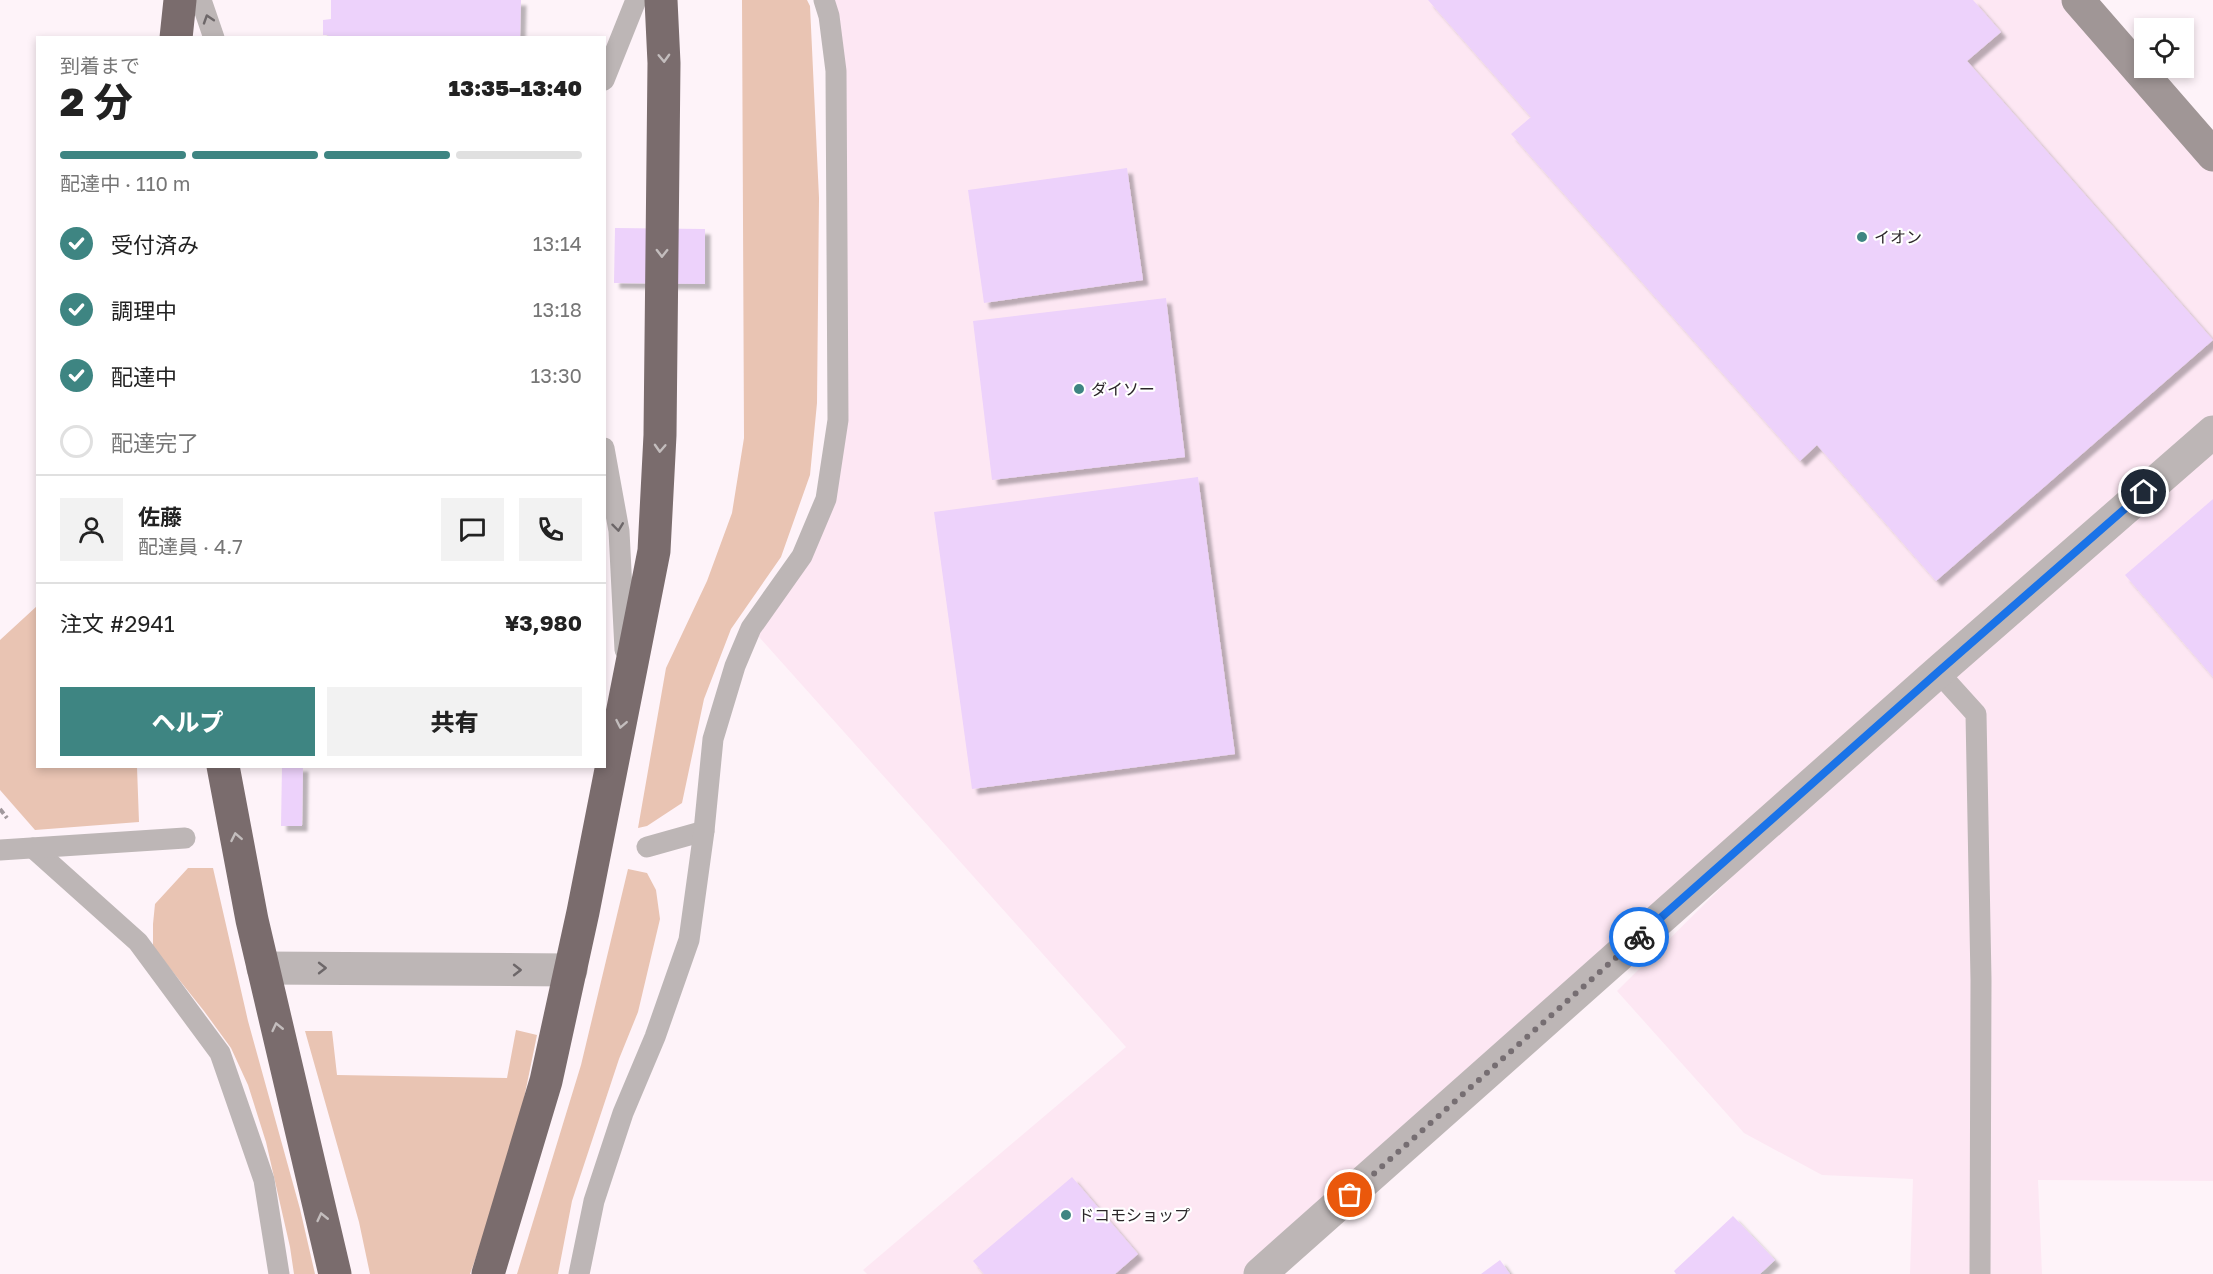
<!DOCTYPE html>
<html lang="ja">
<head>
<meta charset="utf-8">
<style>
	:root { --surface:#fff; --page:#f2f2f2; --text:#222; --muted:#767676; --line:#e0e0e0; --accent:#3e8582 }
	body { margin:0; font-family:"Golos Text","Noto Sans JP",sans-serif; background:var(--page); color:var(--text); height:100vh; display:flex; flex-direction:column; font-size:22px; white-space:nowrap }
	* { box-sizing:border-box; margin:0 }
	p { font-size:20px; color:var(--muted) }
	.icon { flex:none; width:33px; height:33px; fill:none; stroke:currentColor; stroke-width:2; stroke-linecap:round; stroke-linejoin:round }
	.map { position:relative; flex:1; overflow:hidden }
	.drawer { position:absolute; left:36px; top:36px; width:570px; height:732px; display:flex; flex-direction:column; background:var(--surface); border-radius:0px; box-shadow:0 3px 9px #0003 }
	.drawer>* { flex:none }
	.tools { position:absolute; left:2134px; top:18px; display:grid; gap:12px }
	.tools a { display:grid; place-items:center; width:60px; height:60px; border-radius:0px; background:var(--surface); box-shadow:0 3px 9px #0003; font-size:30px }
	.pin { position:absolute; display:grid; place-items:center; width:51px; height:51px; color:#fff; margin:-26px; border:3px solid #fff; border-radius:50%; box-shadow:0 2px 6px #0007 }
	.courier { position:absolute; display:grid; place-items:center; width:60px; height:60px; margin:-30px; border:4px solid #1a73e8; border-radius:50%; background:#fff; color:#222; box-shadow:0 2px 8px #0007 }
	.headline em { font-style:normal; font-weight:800 }
	.headline div { display:flex; flex-direction:column-reverse }
	.headline { display:flex; align-items:center; justify-content:space-between; height:102px; padding:0 24px }
	h1 { font-size:39px; font-weight:800; line-height:45px }
	.bar { display:grid; grid-template-columns:repeat(4,1fr); gap:9px 6px; align-content:center; height:72px; padding:0 24px }
	.bar i { height:8px; border-radius:4px; background:var(--line) }
	.bar .on { background:var(--accent) }
	.bar p { grid-column:span 4 }
	.line { display:flex; align-items:center; gap:15px; padding:0 24px; border-top:2px solid var(--line) }
	.line div { flex:1 }
	.round { display:grid; place-items:center; flex:none; width:63px; height:63px; border-radius:0px; background:var(--page) }
	ol { padding:0 24px; list-style:none }
	li { display:flex; align-items:center; gap:18px; height:66px }
	li p { margin-inline-start:auto }
	li .icon { padding:6px; border-radius:50%; background:var(--accent); color:#fff; stroke-width:4 }
	li:last-child { color:var(--muted) }
	li i { width:33px; height:33px; border:3px solid var(--line); border-radius:50% }
	.primary-button { display:flex; gap:12px; margin-top:auto; padding:12px 24px }
	.primary-button a { flex:1; height:69px; border-radius:0px; background:var(--accent); color:#fff; font-size:24px; font-weight:800; line-height:69px; text-align:center }
	.primary-button a+a { background:var(--page); color:var(--text) }
	.map>svg:first-child { display:block }
	.built { fill:#fde7f3 }
	.green { fill:#e9c4b3 }
	.building { fill:#edd2fb; filter:url(#shadow) }
	.lines { fill:none; stroke-linecap:round; stroke-linejoin:round }
	.path { stroke:#a1989d; stroke-width:4; stroke-dasharray:6 3; stroke-linecap:butt }
	.lane { stroke:#bdb6b6; stroke-width:21 }
	.street { stroke:#bdb6b6; stroke-width:33 }
	.secondary { stroke:#a09696; stroke-width:33 }
	.highway { stroke:#7a6c6d; stroke-width:33 }
	.oneway { stroke:#6d6769 }
	.oneway2 { stroke:#c3bdbd }
	.done { stroke:#766e72; stroke-width:6; stroke-dasharray:0 10.8 }
	.route { stroke:#1a73e8; stroke-width:8 }
	.poi-dot { fill:#3e8582; stroke:#fff; stroke-width:2 }
	.labels { text-anchor:middle; stroke-width:4.5; stroke-linejoin:round; paint-order:stroke }
	.poi-label { font-size:16px; fill:#2c272a; stroke:#fff; text-anchor:start }
</style>
</head>
<body>
<div class="map">
<svg width="2213" height="1274" viewBox="0 0 2213 1274">
	<defs>
		<filter id="shadow"><feDropShadow dx="5.5" dy="5.5" stdDeviation="1.5" flood-color="#0004"/></filter>
	</defs>
	<rect width="100%" height="100%" fill="#fef3f9"/>
	<polygon class="built" points="821,0 2078,0 2213,155 2213,1181 2038,1180 2042,1274 1910,1274 1913,1179 1822,1175 1744,1133 1617,991 1927,683 1260,1274 867,1274 863,1270 1126,1047 751,628 826,499 836,71"/>
	<g class="green">
		<polygon points="742,0 807,0 810,6 819,198 817,403 810,475 781,557 731,629 704,699 682,803 647,826 638,828 666,668 707,581 732,513 744,438"/>
		<polygon points="37,606 38,766 137,767 139,822 35,830 0,790 0,640"/>
		<polygon points="188,868 213,868 248,1021 300,1209 315,1274 294,1274 290,1247 266,1142 248,1085 231,1048 204,1011 153,947 153,924 155,904"/>
		<polygon points="628,869 647,873 656,890 660,919 638,1012 619,1059 572,1201 558,1274 517,1274 581,1065"/>
		<polygon points="516,1030 537,1035 512,1157 470,1274 370,1274 359,1222 305,1031 332,1031 337,1075 507,1078"/>
	</g>
	<g class="building">
		<polygon points="331,0 521,0 520,38 328,38 328,35 323,35 323,20 331,19"/>
		<polygon points="1428,0 1973,0 2001,32 1967,61 2213,340 1936,581 1817,445 1800,461 1511,134 1531,117"/>
		<polygon points="1127,168 1143,280 984,303 968,190"/>
		<polygon points="615,228 705,229 705,284 614,283"/>
		<polygon points="1166,298 1185,457 992,480 973,321"/>
		<polygon points="1198,477 1235,754 972,789 934,512"/>
		<polygon points="2213,499 2213,677 2125,575"/>
		<polygon points="282,766 303,766 302,826 281,826"/>
		<polygon points="1072,1177 1138,1254 1115,1274 984,1274 973,1261"/>
		<polygon points="1733,1216 1775,1260 1760,1274 1676,1274 1674,1271"/>
		<polygon points="1500,1260 1510,1274 1481,1274"/>
	</g>
	<g class="lines">
		<polyline class="path" points="0,809 7,818"/>
		<g class="lane">
			<polyline points="201,0 214,38"/>
			<polyline points="604,80 636,0"/>
			<polyline points="604,448 619,531 625,650"/>
			<polyline points="1938,672 1976,714 1981,980 1980,1274"/>
			<polyline points="647,847 704,831"/>
			<polyline points="33,848 138,942 220,1053 264,1180 279,1274"/>
			<polyline points="0,850 185,838"/>
			<polyline points="579,1274 594,1201 623,1113 655,1037 689,940 704,831 713,739 735,666 751,628 802,556 826,499 838,420 836,71 829,16 824,0"/>
		</g>
		<g class="street">
			<polyline points="263,968 571,970"/>
			<polyline points="1260,1274 1938,672 2213,432"/>
		</g>
		<polyline class="secondary" points="2078,0 2213,155"/>
		<g class="highway">
			<polyline points="176,38 180,0"/>
			<polyline points="223,766 252,920 335,1274"/>
			<polyline points="488,1274 546,1081 583,912 654,551 660,435 664,63 661,0"/>
		</g>
	</g>
	<defs><path id="oneway-chevron" d="M-2-3.5L2.5 0L-2 3.5" fill="none" stroke-width="1.6" stroke-linecap="round" stroke-linejoin="round" transform="scale(1.5)"/></defs>
	<g class="oneway">
		<use href="#oneway-chevron" transform="translate(208 19) rotate(-108)"/>
		<use href="#oneway-chevron" transform="translate(618 527) rotate(83)"/>
		<use href="#oneway-chevron" transform="translate(322 968)"/>
		<use href="#oneway-chevron" transform="translate(517 970)"/>
	</g>
	<g class="oneway2">
		<use href="#oneway-chevron" transform="translate(664 58) rotate(88)"/>
		<use href="#oneway-chevron" transform="translate(662 253) rotate(91)"/>
		<use href="#oneway-chevron" transform="translate(660 448) rotate(93)"/>
		<use href="#oneway-chevron" transform="translate(621 724) rotate(101)"/>
		<use href="#oneway-chevron" transform="translate(236 837) rotate(-101)"/>
		<use href="#oneway-chevron" transform="translate(277 1027) rotate(-103)"/>
		<use href="#oneway-chevron" transform="translate(322 1217) rotate(-103)"/>
	</g>
	<g class="lines">
		<polyline class="done" points="1350,1195 1639,937"/>
		<polyline class="route" points="1639,937 1938,672 2144,492"/>
	</g>
	<g class="poi-dot">
		<circle cx="1862" cy="237" r="6"/>
		<circle cx="1079" cy="389" r="6"/>
		<circle cx="1066" cy="1215" r="6"/>
	</g>
	<g class="labels">
		<g class="poi-label">
			<text x="1874" y="243">イオン</text>
			<text x="1091" y="395">ダイソー</text>
			<text x="1078" y="1221">ドコモショップ</text>
		</g>
	</g>
</svg>
<div class="tools">
<a><svg class="icon" aria-label="locate" viewBox="0 0 24 24"><circle cx="12" cy="12" r="6"/><path d="M12 2v4M12 18v4M2 12h4M18 12h4"/></svg></a>
</div>
<div class="pin" style="left:1350px;top:1195px;background:#ea580c"><svg class="icon" aria-label="bag" viewBox="0 0 24 24"><path d="M5 8h14l-1 12H6zM9 8a3 3 0 0 1 6 0"/></svg></div>
<div class="pin" style="left:2144px;top:492px;background:#1f2937"><svg class="icon" aria-label="home" viewBox="0 0 24 24"><path d="M3 11l9-7 9 7M6 9v11h12V9"/></svg></div>
<div class="courier" style="left:1639px;top:937px"><svg class="icon" aria-label="bike" viewBox="0 0 24 24"><circle cx="6" cy="16" r="4"/><circle cx="18" cy="16" r="4"/><path d="M6 16l4-8h5l3 8M10 8l3 8H6M13 5h3"/></svg></div>
<section class="drawer">
<div class="headline"><div><h1>2 分</h1><p>到着まで</p></div><em>13:35–13:40</em></div>
<div class="bar"><i class="on"></i><i class="on"></i><i class="on"></i><i></i><p>配達中 · 110 m</p></div>
<ol>
<li><svg class="icon" aria-label="check" viewBox="0 0 24 24"><path d="M5 12l5 5 9-10"/></svg>受付済み<p>13:14</p></li>
<li><svg class="icon" aria-label="check" viewBox="0 0 24 24"><path d="M5 12l5 5 9-10"/></svg>調理中<p>13:18</p></li>
<li><svg class="icon" aria-label="check" viewBox="0 0 24 24"><path d="M5 12l5 5 9-10"/></svg>配達中<p>13:30</p></li>
<li><i></i>配達完了</li>
</ol>
<div class="line" style="height:108px"><a class="round"><svg class="icon" aria-label="person" viewBox="0 0 24 24"><circle cx="12" cy="8" r="4"/><path d="M4 21q1-7 8-7t8 7"/></svg></a><div><b>佐藤</b><p>配達員 · 4.7</p></div><a class="round"><svg class="icon" aria-label="chat" viewBox="0 0 24 24"><path d="M4 5h16v11H9l-5 4z"/></svg></a><a class="round"><svg class="icon" aria-label="phone" viewBox="0 0 24 24"><path d="M5 4h4l2 5-3 2q2 4 5 5l2-3 5 2v4C11 20 4 13 5 4z"/></svg></a></div>
<div class="line" style="height:78px"><div>注文 #2941</div><b>¥3,980</b></div>
<div class="primary-button"><a>ヘルプ</a><a>共有</a></div>
</section>
</div>
</body>
</html>
